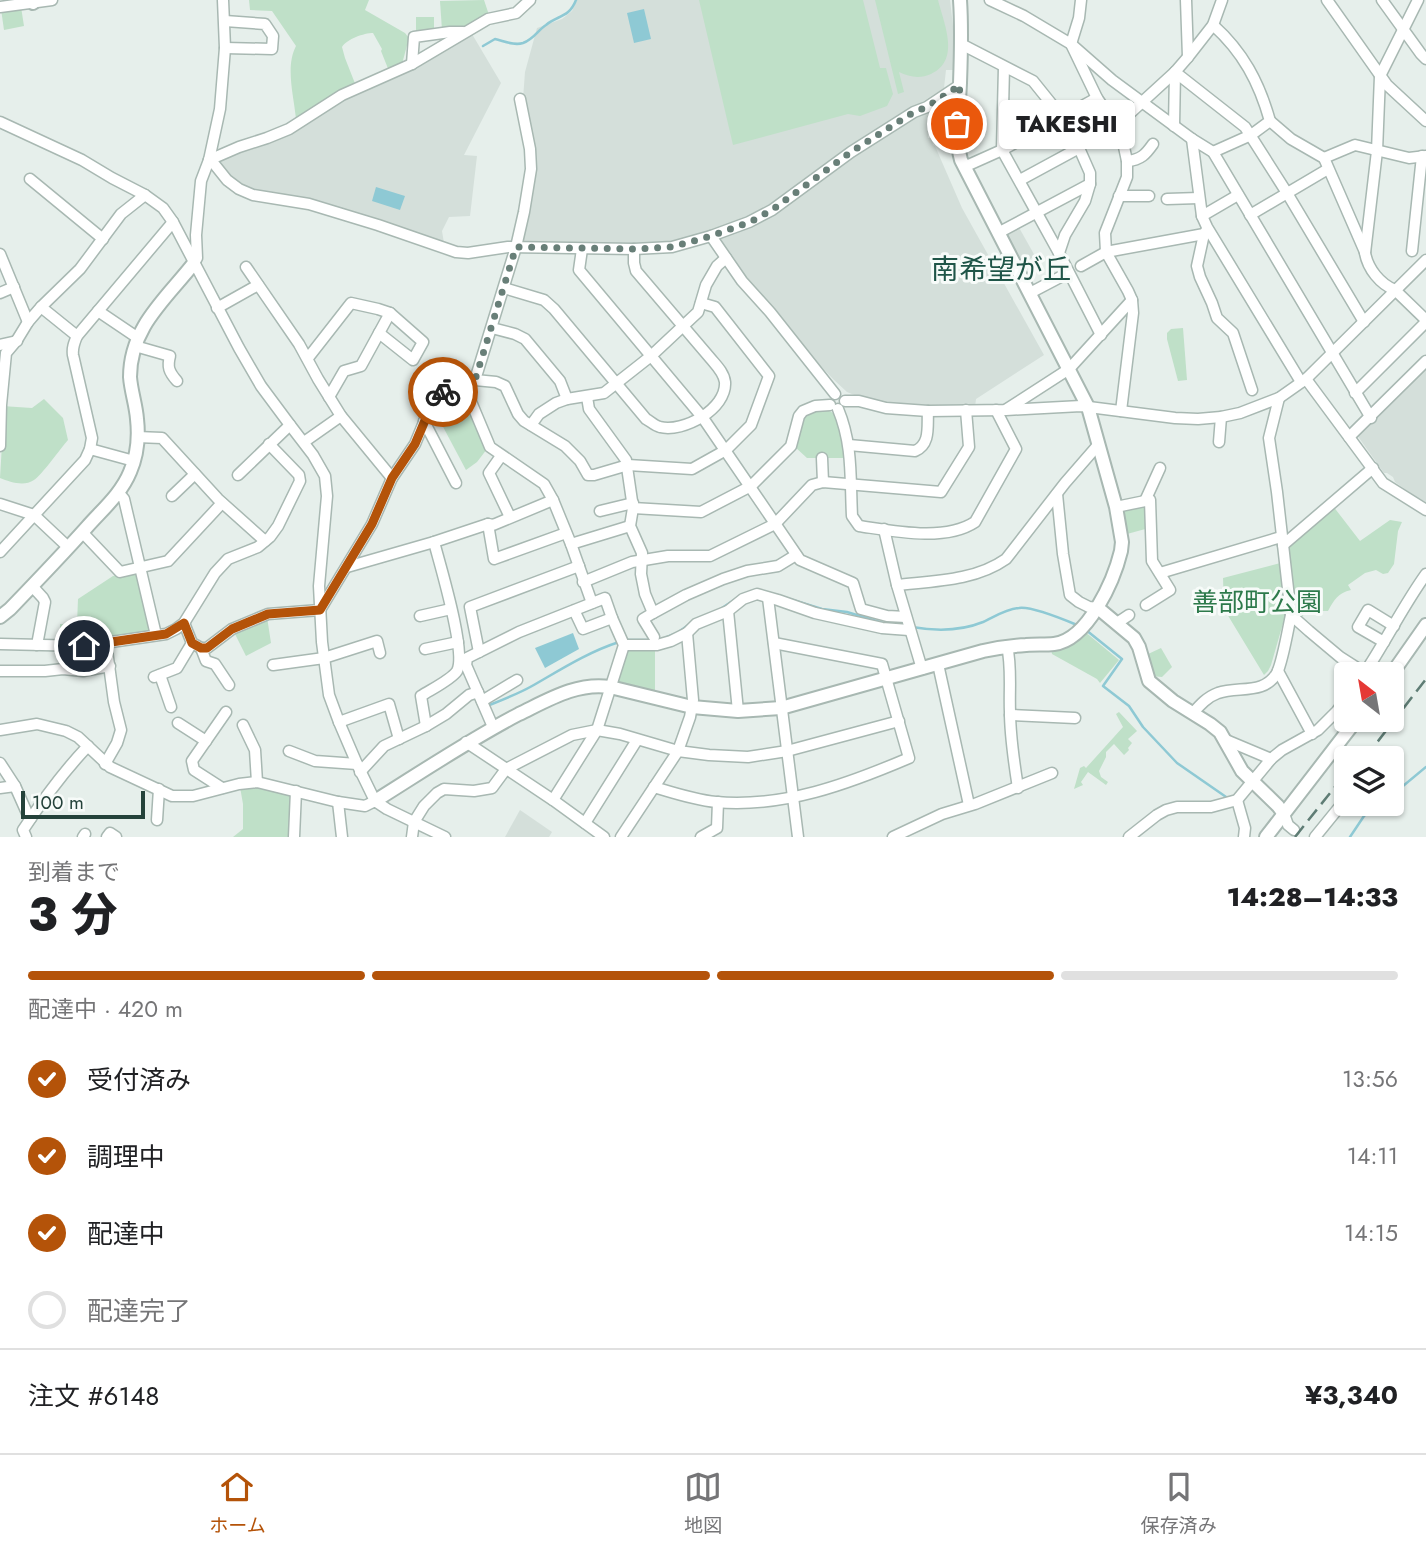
<!DOCTYPE html>
<html lang="ja">
<head>
<meta charset="utf-8">
<style>
	:root { --surface:#fff; --page:#f6f6f6; --text:#202124; --muted:#757577; --line:#e0e0e0; --accent:#b45309 }
	body { margin:0; font-family:Jost,"Noto Sans JP",sans-serif; background:var(--page); color:var(--text); height:100vh; display:flex; flex-direction:column; font-size:26px; white-space:nowrap }
	* { box-sizing:border-box; margin:0 }
	p { font-size:23px; color:var(--muted) }
	.icon { flex:none; width:38px; height:38px; fill:none; stroke:currentColor; stroke-width:2; stroke-linecap:round; stroke-linejoin:round }
	.map { position:relative; height:837px; overflow:hidden }
	.panel { display:flex; flex-direction:column; background:var(--surface); flex:1 }
	.panel>* { flex:none }
	.needle { width:46px; rotate:329deg }
	.tools { position:absolute; left:1334px; top:662px; display:grid; gap:14px }
	.tools a { display:grid; place-items:center; width:70px; height:70px; border-radius:7px; background:var(--surface); box-shadow:0 2px 5px #0004; font-size:35px }
	.scale { position:absolute; left:21px; bottom:18px; width:124px; box-sizing:border-box; padding-left:7px; border:4px solid #24423a; border-top:0; font-size:19px; line-height:24px; white-space:nowrap; color:#24423a; -webkit-text-stroke:5px #f7fbf9; paint-order:stroke }
	.pin { position:absolute; display:grid; place-items:center; width:60px; height:60px; color:#fff; margin:-30px; border:4px solid #fff; border-radius:50%; box-shadow:0 2px 7px #0007 }
	.courier { position:absolute; display:grid; place-items:center; width:70px; height:70px; margin:-35px; border:5px solid #b45309; border-radius:50%; background:#fff; color:#222; box-shadow:0 2px 9px #0007 }
	.bubble { position:absolute; height:49px; border-radius:7px; background:var(--surface); box-shadow:0 2px 5px #0004; font-size:23px; font-weight:800; line-height:49px; text-align:center }
	.headline em { font-style:normal; font-weight:800 }
	.headline div { display:flex; flex-direction:column-reverse }
	.headline { display:flex; align-items:center; justify-content:space-between; height:119px; padding:0 28px }
	h1 { font-size:46px; font-weight:800; line-height:52px }
	.bar { display:grid; grid-template-columns:repeat(4,1fr); gap:10px 7px; align-content:center; height:84px; padding:0 28px }
	.bar i { height:9px; border-radius:5px; background:var(--line) }
	.bar .selected { background:var(--accent) }
	.bar p { grid-column:span 4 }
	.line { display:flex; align-items:center; gap:18px; padding:0 28px; border-top:2px solid var(--line) }
	.line div { flex:1 }
	ol { padding:0 28px; list-style:none }
	li { display:flex; align-items:center; gap:21px; height:77px }
	li p { margin-inline-start:auto }
	li .icon { padding:7px; border-radius:50%; background:var(--accent); color:#fff; stroke-width:4 }
	li:last-child { color:var(--muted) }
	li i { width:38px; height:38px; border:4px solid var(--line); border-radius:50% }
	.dock { display:flex; justify-content:space-around; align-items:center; height:98px; border-top:2px solid var(--line); background:var(--surface); font-size:19px; color:var(--muted) }
	.dock a { display:grid; justify-items:center; gap:4px }
	.dock .selected { color:var(--accent) }
	.map>svg:first-child { display:block }
	.built { fill:#d4dfda }
	.green { fill:#bfe0c8 }
	.water { fill:#8ec9d4 }
	.lines { fill:none; stroke-linecap:round; stroke-linejoin:round }
	.stream { stroke:#8ec9d4; stroke-width:2.5 }
	.minor-casing { stroke:#a8b8b2; stroke-width:13 }
	.tertiary-casing { stroke:#a8b8b2; stroke-width:16 }
	.minor { stroke:#fff; stroke-width:10 }
	.tertiary { stroke:#fff; stroke-width:12 }
	.rail { stroke:#5f7d75; stroke-width:2.5; stroke-dasharray:14 7; stroke-linecap:butt }
	.done { stroke:#687f78; stroke-width:7; stroke-dasharray:0 12.6 }
	.route { stroke:#b45309; stroke-width:9 }
	.labels { text-anchor:middle; stroke-width:6; stroke-linejoin:round; paint-order:stroke }
	.park-label { font-size:26px; fill:#2d7a4b; stroke:#f7fbf9 }
	.neighbourhood-label { font-size:28px; fill:#1f5548; stroke:#f7fbf9 }
</style>
</head>
<body>
<div class="map">
<svg width="1426" height="837" viewBox="0 0 1426 837">
	<rect width="100%" height="100%" fill="#e6efeb"/>
	<g class="built">
		<polygon points="577,0 950,0 953,26 953,70 946,70 944,88 883,127 771,207 745,220 675,242 636,245 520,244 536,162 523,99 525,72 537,28 562,19 572,11"/>
		<polygon points="472,34 501,83 464,155 477,156 470,216 449,217 442,231 444,243 254,192 241,187 230,178 219,164 220,160 234,152 279,139 343,99 393,77"/>
		<polygon points="930,111 930,131 928,132 928,138 932,138 933,145 935,146 962,208 1044,355 976,399 975,407 904,407 864,399 847,392 833,379 794,338 746,281 719,241 719,236 798,193 915,114"/>
		<polygon points="1017,224 1035,256 1020,265 1003,232"/>
		<polygon points="1426,368 1426,502 1413,495 1395,482 1393,477 1387,473 1384,473 1357,435"/>
		<polygon points="520,810 552,832 549,837 505,837"/>
	</g>
	<g class="green">
		<path d="M 249,0 L 369,0 L 365,10 L 405,33 L 409,38 L 402,64 L 389,71 L 381,51 L 382,49 L 373,33 C 364,33 347,39 342,47 L 345,58 L 356,86 L 331,98 L 296,119 C 294,96 285,67 296,46 L 272,11 L 250,10 Z"/>
		<polygon points="484,0 489,15 460,31 442,30 440,1"/>
		<polygon points="699,0 863,0 880,68 886,68 893,94 887,106 860,116 848,114 733,145"/>
		<path d="M 875,0 L 938,0 C 944,24 961,60 931,74 C 920,79 909,77 899,72 L 904,92 L 898,94 Z"/>
		<polygon points="21,7 24,26 4,30 1,9"/>
		<polygon points="416,17 434,17 434,30 416,32"/>
		<polygon points="1183,328 1187,380 1178,381 1167,339 1167,333 1171,329"/>
		<path d="M 44,399 L 63,418 L 68,440 C 61,448 41,476 34,480 C 24,487 10,482 0,478 L 3,427 L 2,406 L 32,408 Z"/>
		<polygon points="466,403 487,449 477,462 466,470 441,423 453,408"/>
		<path d="M 818,410 C 820,410 828,410 829,411 C 845,417 843,444 845,458 L 807,458 L 794,446 L 804,416 Z"/>
		<polygon points="1145,504 1149,528 1127,534 1122,512 1126,508"/>
		<path d="M 1333,506 L 1360,541 L 1390,520 L 1402,522 L 1398,531 L 1394,564 L 1388,573 L 1383,574 L 1376,570 L 1365,573 L 1348,585 L 1351,590 C 1338,593 1334,600 1328,611 L 1318,611 L 1311,606 L 1301,618 L 1294,611 L 1290,599 L 1271,665 L 1268,671 L 1264,675 L 1224,609 L 1223,578 L 1288,561 L 1285,546 Z"/>
		<polygon points="134,573 138,576 146,607 150,632 83,643 60,642 60,624 77,624 78,599 113,576"/>
		<polygon points="267,617 271,643 246,656 234,632"/>
		<polygon points="1084,631 1119,660 1100,683 1097,679 1052,654 1051,649"/>
		<polygon points="1161,648 1172,667 1162,677 1151,676 1146,655"/>
		<polygon points="626,649 655,651 655,695 614,685"/>
		<polygon points="1119,712 1137,731 1128,739 1132,743 1128,748 1129,750 1124,755 1114,744 1106,752 1106,757 1099,771 1101,777 1108,782 1106,785 1088,772 1081,782 1083,785 1074,789 1080,768 1084,766 1086,768 1123,727 1116,714"/>
		<polygon points="253,784 293,792 292,837 233,837 243,829 243,804 240,787"/>
	</g>
	<g class="water">
		<polygon points="644,9 651,39 634,43 627,13"/>
		<polygon points="376,187 405,196 400,210 372,201"/>
		<polygon points="573,633 579,649 545,668 535,648"/>
	</g>
	<g class="lines">
		<g class="stream">
			<path d="M 483,46 L 495,39 C 504,41 514,46 523,43 C 534,39 538,30 546,25 C 558,15 569,18 576,0"/>
			<polyline points="770,593 822,609 847,612 883,623 906,625"/>
			<polyline points="719,610 734,600"/>
			<path d="M 912,627 C 935,631 961,631 983,622 C 994,617 1006,609 1019,608 C 1031,606 1065,620 1077,625"/>
			<polyline points="1086,630 1122,659 1103,686 1129,706 1143,727 1177,763 1229,799"/>
			<polyline points="667,637 677,633 694,621"/>
			<polyline points="625,640 647,640"/>
			<path d="M 487,706 C 502,700 518,694 532,686 C 560,670 588,652 619,642"/>
			<polyline points="1391,796 1426,767"/>
			<polyline points="1350,837 1364,816 1377,803"/>
		</g>
		<defs>
			<g id="minor">
				<polyline points="990,0 1024,16 1071,44 1112,80 1192,139 1213,152 1371,418"/>
				<polyline points="1081,0 1079,18 1071,44 1097,98 1121,133 1127,161 1127,177 1105,233 1106,252 1128,291 1132,300 1133,313 1121,411"/>
				<polyline points="1186,0 1188,57"/>
				<polyline points="1327,0 1387,85 1426,121"/>
				<polyline points="1382,0 1421,54 1426,59"/>
				<path d="M 1418,0 L 1380,76 L 1377,151 L 1365,253 C 1368,269 1380,284 1395,290 L 1426,320"/>
				<polyline points="0,7 52,0"/>
				<polyline points="225,21 265,24 273,36 272,49 225,48"/>
				<polyline points="961,44 1033,81 1062,117 1079,148 1090,173 1090,184 1085,201 1065,235 1059,253"/>
				<polyline points="412,64 414,37 450,32 463,32"/>
				<polyline points="1004,67 1002,150 1059,253 1101,335"/>
				<polyline points="1175,72 1245,127 1287,193 1364,322"/>
				<polyline points="1270,121 1291,139 1324,158 1365,252"/>
				<polyline points="0,122 82,160 112,178 145,195 163,208 173,222 239,348 261,386 290,425 313,455 325,476 327,496 319,586 322,642 329,695 339,722 357,764 375,801 387,809 445,837"/>
				<polyline points="1116,126 1175,72 1188,57 1213,25 1222,0"/>
				<polyline points="1174,126 1175,72"/>
				<polyline points="1192,139 1202,216 1207,227 1301,382"/>
				<path d="M 1213,152 L 1251,135 L 1270,121 C 1259,82 1243,52 1213,25"/>
				<polyline points="1324,158 1355,145 1409,158 1426,156"/>
				<polyline points="209,160 215,165 227,180 239,189 253,195 309,204 378,225 456,252 468,253 508,247 634,249 672,247 711,236 749,222 772,210 851,152 914,112 927,107 960,85"/>
				<polyline points="209,160 239,147 267,138 289,129 342,95 412,64 488,19 516,13 530,0"/>
				<path d="M 1127,161 C 1141,160 1146,154 1153,144"/>
				<polyline points="964,167 1002,150 1097,98"/>
				<polyline points="30,179 103,239"/>
				<polyline points="1020,180 1079,148"/>
				<polyline points="1119,196 1149,196"/>
				<polyline points="1167,199 1199,198"/>
				<polyline points="1250,215 1328,169"/>
				<polyline points="1202,216 1238,195"/>
				<polyline points="998,233 1090,184"/>
				<polyline points="1204,234 1197,266 1200,277 1212,303 1217,318 1233,333 1252,390"/>
				<polyline points="711,236 742,281 770,312 835,394"/>
				<polyline points="582,249 579,270 703,418 800,560 853,583 861,609 887,616 906,617"/>
				<polyline points="1412,251 1422,156"/>
				<polyline points="0,254 28,322"/>
				<polyline points="194,263 197,258 196,235 201,181 209,160 220,109 225,48 223,0"/>
				<polyline points="1081,266 1106,252 1204,234 1206,231"/>
				<polyline points="246,267 299,344 318,379 341,416 392,478"/>
				<path d="M 504,288 L 544,300 L 554,309 L 646,419 C 650,421 655,426 660,427 C 683,433 727,409 725,382 C 724,373 717,366 711,359 L 636,271 L 634,263 L 634,249"/>
				<polyline points="0,293 14,287"/>
				<polyline points="1030,293 1068,273"/>
				<polyline points="41,307 77,336"/>
				<polyline points="217,308 258,285"/>
				<polyline points="98,311 138,338"/>
				<polyline points="492,328 515,334 525,339 560,381 567,399"/>
				<polyline points="0,345 17,341"/>
				<path d="M 135,346 L 170,356 C 167,367 169,372 177,381"/>
				<polyline points="308,358 351,303 378,309 390,313 423,342 413,360 379,333"/>
				<polyline points="1306,379 1383,483 1426,510"/>
				<polyline points="475,380 516,247 524,212 531,169 530,149 520,99"/>
				<polyline points="464,385 490,447 544,484 553,500 571,544 592,603"/>
				<polyline points="1355,393 1426,322"/>
				<polyline points="329,397 344,371 361,366 390,313"/>
				<polyline points="587,397 589,409 626,460 633,508 630,526 642,553 641,574 645,594 653,613 686,595 723,579 747,571 778,566 796,555"/>
				<polyline points="1279,398 1269,438 1277,492 1291,615 1309,631 1340,657 1365,673"/>
				<polyline points="845,401 859,401 886,408 928,411 1006,410 1081,406 1175,418 1198,419 1221,417 1240,413 1279,398 1306,379 1426,260"/>
				<path d="M 838,409 C 853,445 850,478 852,516 L 859,526 C 893,531 945,542 975,522 L 1016,449 L 996,410"/>
				<polyline points="1007,409 1069,369 1132,300"/>
				<polyline points="424,421 456,483"/>
				<polyline points="531,425 539,414 556,403 567,399 604,393 651,356 698,312 706,285 717,266 726,258"/>
				<polyline points="137,437 162,438 218,499 265,541"/>
				<polyline points="1349,437 1426,361"/>
				<polyline points="304,442 341,416"/>
				<polyline points="1219,442 1221,417"/>
				<path d="M 849,445 L 915,451 C 931,444 927,426 928,411"/>
				<polyline points="0,446 1,405 6,353 17,340 28,322 41,307 80,269 121,214 145,195"/>
				<polyline points="90,449 134,461"/>
				<polyline points="501,456 489,473 510,517"/>
				<polyline points="822,458 823,482"/>
				<polyline points="238,475 290,425"/>
				<polyline points="118,492 124,499 156,635"/>
				<polyline points="1057,494 1063,554 1070,595 1079,602 1089,607 1098,608"/>
				<polyline points="172,496 195,474"/>
				<polyline points="1145,501 1160,468"/>
				<polyline points="0,504 34,515 68,547"/>
				<polyline points="1116,507 1150,500 1152,561 1170,590 1146,605"/>
				<polyline points="633,508 701,512 751,486 791,446 799,416 803,411 815,406 830,405"/>
				<polyline points="600,511 633,503"/>
				<polyline points="488,524 494,559 566,533"/>
				<polyline points="884,529 897,585 922,669"/>
				<polyline points="82,532 120,572 168,561 222,503"/>
				<polyline points="571,544 630,526"/>
				<polyline points="1283,545 1373,468"/>
				<path d="M 0,552 L 85,460 L 90,449 L 92,438 L 73,355 C 72,348 74,343 77,336 L 173,222"/>
				<polyline points="347,567 434,542 488,524 493,525 553,500"/>
				<polyline points="1160,573 1281,537"/>
				<polyline points="583,582 632,562 668,556 710,556 775,524 812,485 823,482 941,492 969,447 966,410"/>
				<path d="M 897,585 C 933,581 975,581 1006,559 L 1065,483 L 1098,445"/>
				<polyline points="32,586 43,598 45,602 37,645"/>
				<polyline points="768,598 798,837"/>
				<polyline points="728,611 738,711"/>
				<polyline points="653,613 643,619 654,637"/>
				<polyline points="420,616 451,609"/>
				<polyline points="184,623 192,643 201,648 207,648 232,629 268,614 320,610 372,524 392,478 415,444 432,403 439,395 446,390 475,380 496,382 505,386 518,414 524,421 565,446 580,461 588,475 594,475 628,465 692,469 726,450 751,425 769,376 715,307 701,303"/>
				<polyline points="1117,623 1129,615"/>
				<polyline points="1384,642 1358,627 1368,610 1394,626"/>
				<polyline points="0,644 84,646 166,634 176,629 184,623 215,573 228,559 258,547 270,537 278,526 300,481 299,475 269,444"/>
				<polyline points="624,645 657,645 671,641 687,633 696,624 728,611 743,599 757,594 778,600 815,613 882,628 909,630"/>
				<path d="M 1007,646 C 1012,667 1009,690 1010,712 C 1010,737 1014,762 1018,788"/>
				<polyline points="201,648 206,661 215,664 229,685"/>
				<polyline points="425,649 458,642"/>
				<polyline points="479,652 470,607 579,566"/>
				<polyline points="938,664 969,805"/>
				<polyline points="273,665 324,658 377,641 380,653"/>
				<polyline points="0,671 45,671 63,669 83,671 110,666"/>
				<polyline points="1278,671 1312,734"/>
				<path d="M 1364,674 C 1386,641 1403,606 1426,574"/>
				<polyline points="160,675 171,707"/>
				<polyline points="154,677 177,668 192,643"/>
				<polyline points="482,701 517,680"/>
				<path d="M 1193,713 C 1200,705 1207,697 1218,693 C 1239,686 1264,695 1277,673 C 1283,660 1288,629 1291,615"/>
				<polyline points="1010,715 1075,718"/>
				<polyline points="339,722 389,704 399,739"/>
				<polyline points="178,723 206,741"/>
				<polyline points="243,725 255,750 257,782"/>
				<path d="M 426,726 L 421,696 C 430,690 451,680 457,671 C 467,653 440,565 434,542"/>
				<polyline points="493,727 466,665 467,658 519,632 605,598 612,618 583,629 574,610"/>
				<polyline points="0,730 37,724 66,731 78,737 110,767 172,796 193,796 239,784 257,782 338,802 365,806 375,801"/>
				<polyline points="1226,740 1271,759"/>
				<polyline points="466,742 553,800 604,837"/>
				<polyline points="289,751 315,761 357,764"/>
				<polyline points="0,763 15,786 27,813 31,818"/>
				<polyline points="105,764 117,743 121,730 114,702 106,643"/>
				<polyline points="360,772 384,746 426,726 446,714 469,695 478,692"/>
				<path d="M 654,787 C 674,793 695,800 716,802 C 784,808 848,784 909,758 L 882,664 L 774,643"/>
				<polyline points="0,788 15,786"/>
				<polyline points="222,788 194,770 192,761 226,712"/>
				<polyline points="553,800 597,730 624,645 612,618"/>
				<polyline points="1237,800 1245,828 1244,837"/>
				<polyline points="338,802 342,837"/>
				<polyline points="1284,814 1288,825 1294,830"/>
				<polyline points="157,820 159,789"/>
				<polyline points="585,823 637,740"/>
				<path d="M 26,837 L 23,830 C 42,801 64,771 88,746"/>
				<polyline points="83,837 85,834"/>
				<polyline points="107,837 110,833 116,837"/>
				<polyline points="294,837 296,791"/>
				<polyline points="412,837 414,822 424,806 437,793 444,789 474,791 492,788 506,769 572,735 597,730 620,734 678,751 709,755 748,757 787,751 899,721"/>
				<polyline points="621,837 678,751 690,717 693,700 687,633"/>
				<polyline points="701,837 717,828 718,802"/>
				<polyline points="893,837 942,814 975,804 1052,773"/>
				<polyline points="1129,837 1157,815 1166,810 1177,807 1211,807 1237,800 1271,759 1282,750 1318,730 1337,711 1346,699"/>
				<polyline points="1315,837 1341,805"/>
			</g>
			<g id="tertiary">
				<polyline points="32,0 33,3"/>
				<polyline points="1098,608 1134,638 1139,647 1149,681 1173,701 1210,724 1220,732 1242,771 1278,806 1284,814"/>
				<path d="M 0,617 L 10,609 C 36,582 62,555 87,527 C 102,510 121,494 130,472 C 137,456 139,437 137,419 C 136,405 131,391 130,377 C 130,327 166,299 194,263"/>
				<polyline points="1391,675 1426,625"/>
				<path d="M 375,801 C 423,771 469,740 519,714 C 548,700 577,682 610,687 L 692,707 L 738,711 L 781,708 L 983,651 C 997,648 1011,646 1026,645 C 1035,644 1045,645 1054,644 C 1088,640 1114,580 1121,551 L 1122,542 L 1116,507 L 1088,407 L 961,160 C 954,134 959,109 960,83 C 961,55 962,28 960,0"/>
				<polyline points="1266,837 1357,719"/>
			</g>
		</defs>
		<use href="#minor" class="minor-casing"/>
		<use href="#tertiary" class="tertiary-casing"/>
		<use href="#minor" class="minor"/>
		<use href="#tertiary" class="tertiary"/>
		<g class="rail">
			<polyline points="1365,758 1426,679"/>
			<polyline points="1295,837 1346,773"/>
		</g>
	</g>
	<g class="lines">
		<polyline class="done" points="443,392 475,380 516,247 634,249 672,247 711,236 750,222 772,210 851,152 914,112 927,107 960,85 957,124"/>
		<polyline class="route" points="84,646 166,634 184,623 192,643 201,648 207,648 232,629 268,614 320,610 372,524 392,478 415,444 432,404 443,392"/>
	</g>
	<g class="labels">
		<g class="park-label">
			<text x="1257" y="611">善部町公園</text>
		</g>
		<g class="neighbourhood-label">
			<text x="1001" y="279">南希望が丘</text>
		</g>
	</g>
</svg>
<div class="tools">
<a><svg class="needle" viewBox="-14 -14 28 28"><path d="M0-13l5 13h-10z" fill="#e53935"/><path d="M0 13l5-13h-10z" fill="#757577"/></svg></a>
<a><svg class="icon" aria-label="layers" viewBox="0 0 24 24"><path d="M12 4l9 5-9 5-9-5zM3 14l9 5 9-5"/></svg></a>
</div>
<div class="scale">100 m</div>
<div class="pin" style="left:957px;top:124px;background:#ea580c"><svg class="icon" aria-label="bag" viewBox="0 0 24 24"><path d="M5 8h14l-1 12H6zM9 8a3 3 0 0 1 6 0"/></svg></div>
<div class="pin" style="left:84px;top:646px;background:#1f2937"><svg class="icon" aria-label="home" viewBox="0 0 24 24"><path d="M3 11l9-7 9 7M6 9v11h12V9"/></svg></div>
<div class="courier" style="left:443px;top:392px"><svg class="icon" aria-label="bike" viewBox="0 0 24 24"><circle cx="6" cy="16" r="4"/><circle cx="18" cy="16" r="4"/><path d="M6 16l4-8h5l3 8M10 8l3 8H6M13 5h3"/></svg></div>
<div class="bubble" style="left:999px;top:100px;width:136px">TAKESHI</div>
</div>
<section class="panel">
<div class="headline"><div><h1>3 分</h1><p>到着まで</p></div><em>14:28–14:33</em></div>
<div class="bar"><i class="selected"></i><i class="selected"></i><i class="selected"></i><i></i><p>配達中 · 420 m</p></div>
<ol>
<li><svg class="icon" aria-label="check" viewBox="0 0 24 24"><path d="M5 12l5 5 9-10"/></svg>受付済み<p>13:56</p></li>
<li><svg class="icon" aria-label="check" viewBox="0 0 24 24"><path d="M5 12l5 5 9-10"/></svg>調理中<p>14:11</p></li>
<li><svg class="icon" aria-label="check" viewBox="0 0 24 24"><path d="M5 12l5 5 9-10"/></svg>配達中<p>14:15</p></li>
<li><i></i>配達完了</li>
</ol>
<div class="line" style="height:91px"><div>注文 #6148</div><b>¥3,340</b></div>
</section>
<nav class="dock">
<a class="selected"><svg class="icon" aria-label="home" viewBox="0 0 24 24"><path d="M3 11l9-7 9 7M6 9v11h12V9"/></svg>ホーム</a>
<a><svg class="icon" aria-label="map" viewBox="0 0 24 24"><path d="M3 6l6-2 6 2 6-2v14l-6 2-6-2-6 2zM9 4v14M15 6v14"/></svg>地図</a>
<a><svg class="icon" aria-label="saved" viewBox="0 0 24 24"><path d="M7 4h10v16l-5-4-5 4z"/></svg>保存済み</a>
</nav>
</body>
</html>
